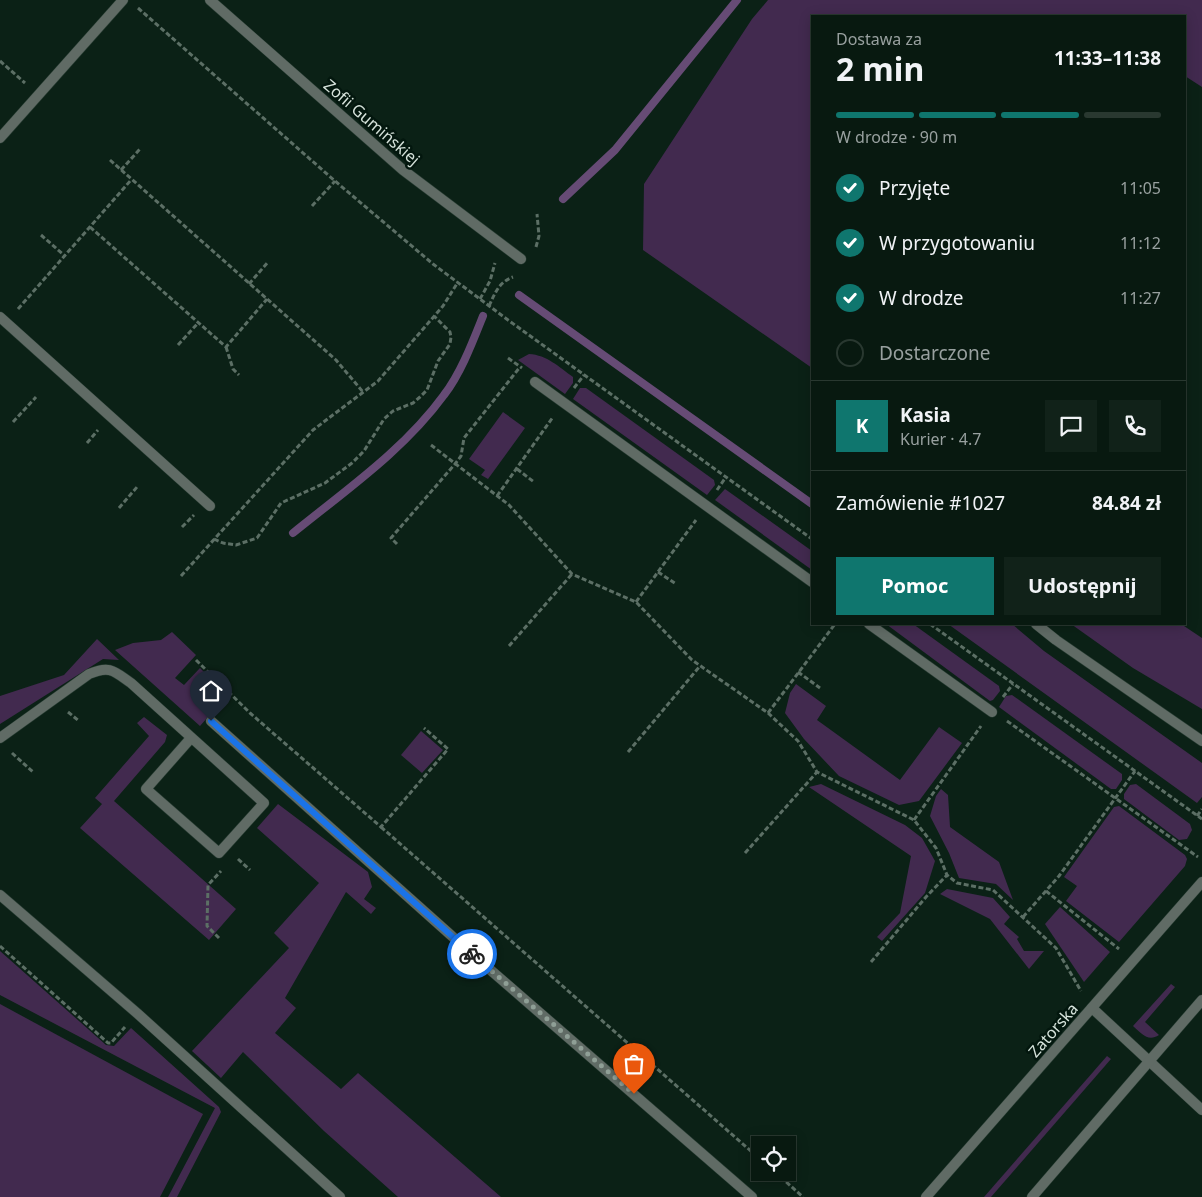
<!DOCTYPE html>
<html lang="pl">
<head>
<meta charset="utf-8">
<style>
	:root { --surface:#081910; --page:#112219; --text:#f1f3f6; --muted:#98a09f; --line:#293830; --accent:#0f766e }
	body { margin:0; font-family:"Noto Sans",sans-serif; background:var(--page); color:var(--text); height:100vh; display:flex; flex-direction:column; font-size:19px; white-space:nowrap }
	* { box-sizing:border-box; margin:0 }
	p { font-size:16px; color:var(--muted) }
	.icon { flex:none; width:28px; height:28px; fill:none; stroke:currentColor; stroke-width:2; stroke-linecap:round; stroke-linejoin:round }
	.map { position:relative; flex:1; overflow:hidden }
	.details { position:absolute; left:811px; top:15px; width:375px; height:610px; display:flex; flex-direction:column; background:var(--surface); border-radius:0px; box-shadow:0 2px 12px #0003,0 0 0 1px var(--line) }
	.details>* { flex:none }
	.controls { position:absolute; left:751px; top:1136px; display:grid; gap:10px }
	.controls a { display:grid; place-items:center; width:45px; height:45px; border-radius:0px; background:var(--surface); box-shadow:0 2px 12px #0003,0 0 0 1px var(--line); font-size:25px }
	.pin { position:absolute; display:grid; place-items:center; width:42px; height:42px; color:#fff; margin:-51px -21px; border-radius:50% 50% 50% 0; rotate:-45deg; box-shadow:0 0 5px #0007 }
	.pin .icon { rotate:45deg }
	.courier { position:absolute; display:grid; place-items:center; width:50px; height:50px; margin:-25px; border:4px solid #1a73e8; border-radius:50%; background:#fff; color:#222; box-shadow:0 1px 6px #0007 }
	.head em { font-style:normal; font-weight:700 }
	.head div { display:flex; flex-direction:column-reverse }
	.head { display:flex; align-items:center; justify-content:space-between; height:85px; padding:0 25px }
	h1 { font-size:32px; font-weight:700; line-height:38px }
	.bar { display:grid; grid-template-columns:repeat(4,1fr); gap:8px 5px; align-content:center; height:60px; padding:0 25px }
	.bar i { height:6px; border-radius:4px; background:var(--line) }
	.bar .on { background:var(--accent) }
	.bar p { grid-column:span 4 }
	.line { display:flex; align-items:center; gap:12px; padding:0 25px; border-top:1px solid var(--line) }
	.line div { flex:1 }
	.round { display:grid; place-items:center; flex:none; width:52px; height:52px; border-radius:0px; background:var(--page) }
	ol { padding:0 25px; list-style:none }
	li { display:flex; align-items:center; gap:15px; height:55px }
	li p { margin-inline-start:auto }
	li .icon { padding:5px; border-radius:50%; background:var(--accent); color:#fff; stroke-width:4 }
	li:last-child { color:var(--muted) }
	li i { width:28px; height:28px; border:2px solid var(--line); border-radius:50% }
	.action { display:flex; gap:10px; margin-top:auto; padding:10px 25px }
	.action a { flex:1; height:58px; border-radius:0px; background:var(--accent); color:#fff; font-size:20px; font-weight:700; line-height:58px; text-align:center }
	.action a+a { background:var(--page); color:var(--text) }
	.map>svg:first-child { display:block }
	.green { fill:#422a4f }
	.lines { fill:none; stroke-linecap:round; stroke-linejoin:round }
	.stream { stroke:#664b75; stroke-width:8 }
	.service-casing { stroke:#273c32; stroke-width:11 }
	.minor-casing { stroke:#273c32; stroke-width:11 }
	.path { stroke:#5c6f65; stroke-width:3; stroke-dasharray:5 2.5; stroke-linecap:butt }
	.service { stroke:#606b65; stroke-width:10 }
	.minor { stroke:#606b65; stroke-width:10 }
	.done { stroke:#8f9f96; stroke-width:5; stroke-dasharray:0 9 }
	.route { stroke:#1a73e8; stroke-width:6 }
	.labels { text-anchor:middle; stroke-width:5; stroke-linejoin:round; paint-order:stroke }
	.street-label { font-size:16px; fill:#d6e3db; stroke:#03170e }
</style>
</head>
<body>
<div class="map">
<svg width="1202" height="1197" viewBox="0 0 1202 1197">
	<rect width="100%" height="100%" fill="#0b2116"/>
	<g class="green">
		<polygon points="768,0 1202,0 1202,87 1185,76 1185,16 812,16 812,368 643,250 644,184 752,19"/>
		<path d="M 529,354 C 547,355 559,367 573,377 L 573,383 L 565,394 L 518,360 Z"/>
		<polygon points="580,388 586,388 714,480 715,485 707,495 573,399"/>
		<polygon points="503,412 525,428 488,479 481,475 485,470 469,459"/>
		<polygon points="725,489 812,551 812,570 715,500"/>
		<polygon points="886,624 913,624 999,686 1000,691 993,700 990,701"/>
		<polygon points="948,624 1012,624 1044,651 1202,763 1202,797 1197,803"/>
		<polygon points="1071,624 1181,624 1202,638 1202,709 1133,668"/>
		<polygon points="172,632 196,655 175,678 184,685 200,668 227,695 200,726 115,650 133,643 161,640"/>
		<polygon points="97,639 119,660 103,659 0,724 0,696 64,675"/>
		<polygon points="796,684 826,706 817,720 900,780 939,727 962,743 919,801 899,805 839,776 804,739 785,713 790,693"/>
		<polygon points="1012,695 1122,774 1122,780 1116,789 1111,789 999,707 1006,696"/>
		<polygon points="144,717 167,735 165,742 114,801 236,909 209,940 80,828 102,804 95,798 149,736 137,723"/>
		<polygon points="421,731 443,750 422,773 401,755"/>
		<polygon points="821,784 905,825 922,838 935,861 925,893 882,941 877,937 900,913 911,856 809,787"/>
		<polygon points="1136,784 1190,824 1192,830 1187,839 1179,840 1124,799 1124,794 1130,785"/>
		<polygon points="941,789 948,795 950,827 999,862 1013,900 996,884 959,878 949,853 930,816 936,796"/>
		<polygon points="278,804 368,872 372,887 364,899 376,908 371,914 346,892 285,998 296,1008 275,1033 341,1089 358,1073 501,1197 398,1197 324,1131 243,1052 221,1078 192,1051 289,948 274,933 319,883 257,828"/>
		<polygon points="1119,806 1185,855 1187,859 1185,866 1119,942 1066,901 1077,886 1064,877 1114,807"/>
		<polygon points="947,889 993,898 1010,917 1004,924 1019,937 1017,939 1024,951 1044,951 1029,969 990,919 940,894"/>
		<polygon points="1060,907 1110,952 1084,982 1045,924"/>
		<polygon points="0,951 106,1045 114,1046 131,1028 219,1107 221,1112 177,1197 168,1197 215,1108 0,995"/>
		<path d="M 1171,984 L 1175,987 L 1145,1022 L 1159,1035 C 1148,1042 1142,1034 1133,1026 Z"/>
		<polygon points="0,1004 203,1114 160,1197 0,1197"/>
		<polygon points="1107,1056 1111,1059 991,1197 984,1197"/>
	</g>
	<g class="lines">
		<g class="stream">
			<polyline points="563,199 615,150 737,0"/>
			<polyline points="519,295 812,504"/>
			<path d="M 293,533 C 346,490 404,450 444,395 C 461,373 473,341 483,316"/>
		</g>
		<defs>
			<g id="service">
				<polyline points="0,138 123,0"/>
				<polyline points="0,317 210,506"/>
				<polyline points="211,721 472,954 752,1197"/>
				<path d="M 0,738 L 89,674 C 110,665 114,671 131,683 L 264,803 L 219,853 L 146,789 L 191,738"/>
				<polyline points="0,895 138,1014 340,1197"/>
				<polyline points="1092,1008 1202,1110"/>
				<polyline points="1032,1197 1202,1000"/>
			</g>
			<g id="minor">
				<polyline points="210,0 403,170 521,259"/>
				<polyline points="535,382 812,582"/>
				<polyline points="869,624 992,712"/>
				<polyline points="1036,624 1056,640 1202,741"/>
				<polyline points="926,1197 1202,882"/>
			</g>
		</defs>
		<use href="#service" class="service-casing"/>
		<use href="#minor" class="minor-casing"/>
		<g class="path">
			<polyline points="138,8 335,181 433,264 508,320 812,539"/>
			<polyline points="0,61 25,83"/>
			<polyline points="110,160 336,360 363,392"/>
			<polyline points="121,170 140,149"/>
			<polyline points="312,206 335,181"/>
			<polyline points="90,227 226,347 267,299"/>
			<polyline points="41,235 65,256"/>
			<polyline points="536,247 539,236 537,214"/>
			<polyline points="249,284 268,262"/>
			<polyline points="480,299 490,281 495,263"/>
			<path d="M 489,306 C 495,293 499,282 513,277"/>
			<polyline points="18,309 131,180"/>
			<polyline points="178,345 198,323"/>
			<polyline points="226,347 233,369 239,375"/>
			<polyline points="508,358 522,368"/>
			<polyline points="574,388 584,375"/>
			<polyline points="13,422 36,397"/>
			<polyline points="87,443 98,430"/>
			<polyline points="431,445 509,505 572,574 636,602 692,660 768,713 798,741 817,772 914,820 936,848 947,875 957,883 993,890 1056,948 1081,991"/>
			<polyline points="517,469 534,482"/>
			<polyline points="717,490 726,477"/>
			<polyline points="497,496 553,417"/>
			<polyline points="119,508 137,487"/>
			<polyline points="182,527 194,515"/>
			<polyline points="214,539 223,543 236,545 257,538 281,503 325,483 352,463 364,451 384,419 393,411 413,403 420,397 427,390 438,361 450,344 451,337 450,332 434,316"/>
			<polyline points="397,544 391,538 455,464 461,456 464,438 520,367"/>
			<polyline points="658,572 676,584"/>
			<polyline points="181,576 313,430 378,381 443,306 458,282"/>
			<polyline points="636,602 696,520"/>
			<polyline points="930,624 1202,819"/>
			<polyline points="509,646 572,574"/>
			<polyline points="196,660 250,713 381,827 448,749 424,728"/>
			<polyline points="798,672 820,688"/>
			<polyline points="1003,697 1013,684"/>
			<polyline points="68,712 79,721"/>
			<polyline points="768,713 835,624"/>
			<polyline points="1007,721 1198,857"/>
			<polyline points="628,752 700,666"/>
			<polyline points="12,753 33,772"/>
			<polyline points="1197,816 1202,809"/>
			<polyline points="914,820 981,726"/>
			<polyline points="381,827 760,1159"/>
			<polyline points="745,853 817,772"/>
			<polyline points="238,859 250,870"/>
			<polyline points="1046,891 1119,949"/>
			<polyline points="1023,917 1059,876 1135,771"/>
			<polyline points="219,938 207,926 208,885 221,871"/>
			<polyline points="0,946 108,1043 111,1043 125,1027"/>
			<polyline points="871,962 926,897 947,875"/>
			<polyline points="775,1172 803,1197"/>
		</g>
		<use href="#service" class="service"/>
		<use href="#minor" class="minor"/>
	</g>
	<g class="lines">
		<polyline class="done" points="472,954 634,1094"/>
		<polyline class="route" points="211,721 472,954"/>
	</g>
	<g class="labels">
		<g class="street-label">
			<text transform="translate(372 122) rotate(41)" y="6">Zofii Gumińskiej</text>
			<text transform="translate(1053 1030) rotate(-49)" y="6">Zatorska</text>
		</g>
	</g>
</svg>
<div class="controls">
<a><svg class="icon" aria-label="locate" viewBox="0 0 24 24"><circle cx="12" cy="12" r="6"/><path d="M12 2v4M12 18v4M2 12h4M18 12h4"/></svg></a>
</div>
<div class="pin" style="left:634px;top:1094px;background:#ea580c"><svg class="icon" aria-label="bag" viewBox="0 0 24 24"><path d="M5 8h14l-1 12H6zM9 8a3 3 0 0 1 6 0"/></svg></div>
<div class="pin" style="left:211px;top:721px;background:#1f2937"><svg class="icon" aria-label="home" viewBox="0 0 24 24"><path d="M3 11l9-7 9 7M6 9v11h12V9"/></svg></div>
<div class="courier" style="left:472px;top:954px"><svg class="icon" aria-label="bike" viewBox="0 0 24 24"><circle cx="6" cy="16" r="4"/><circle cx="18" cy="16" r="4"/><path d="M6 16l4-8h5l3 8M10 8l3 8H6M13 5h3"/></svg></div>
<section class="details">
<div class="head"><div><h1>2 min</h1><p>Dostawa za</p></div><em>11:33–11:38</em></div>
<div class="bar"><i class="on"></i><i class="on"></i><i class="on"></i><i></i><p>W drodze · 90 m</p></div>
<ol>
<li><svg class="icon" aria-label="check" viewBox="0 0 24 24"><path d="M5 12l5 5 9-10"/></svg>Przyjęte<p>11:05</p></li>
<li><svg class="icon" aria-label="check" viewBox="0 0 24 24"><path d="M5 12l5 5 9-10"/></svg>W przygotowaniu<p>11:12</p></li>
<li><svg class="icon" aria-label="check" viewBox="0 0 24 24"><path d="M5 12l5 5 9-10"/></svg>W drodze<p>11:27</p></li>
<li><i></i>Dostarczone</li>
</ol>
<div class="line" style="height:90px"><b class="round" style="background:var(--accent);color:#fff">K</b><div><b>Kasia</b><p>Kurier · 4.7</p></div><a class="round"><svg class="icon" aria-label="chat" viewBox="0 0 24 24"><path d="M4 5h16v11H9l-5 4z"/></svg></a><a class="round"><svg class="icon" aria-label="phone" viewBox="0 0 24 24"><path d="M5 4h4l2 5-3 2q2 4 5 5l2-3 5 2v4C11 20 4 13 5 4z"/></svg></a></div>
<div class="line" style="height:65px"><div>Zamówienie #1027</div><b>84.84 zł</b></div>
<div class="action"><a>Pomoc</a><a>Udostępnij</a></div>
</section>
</div>
</body>
</html>
